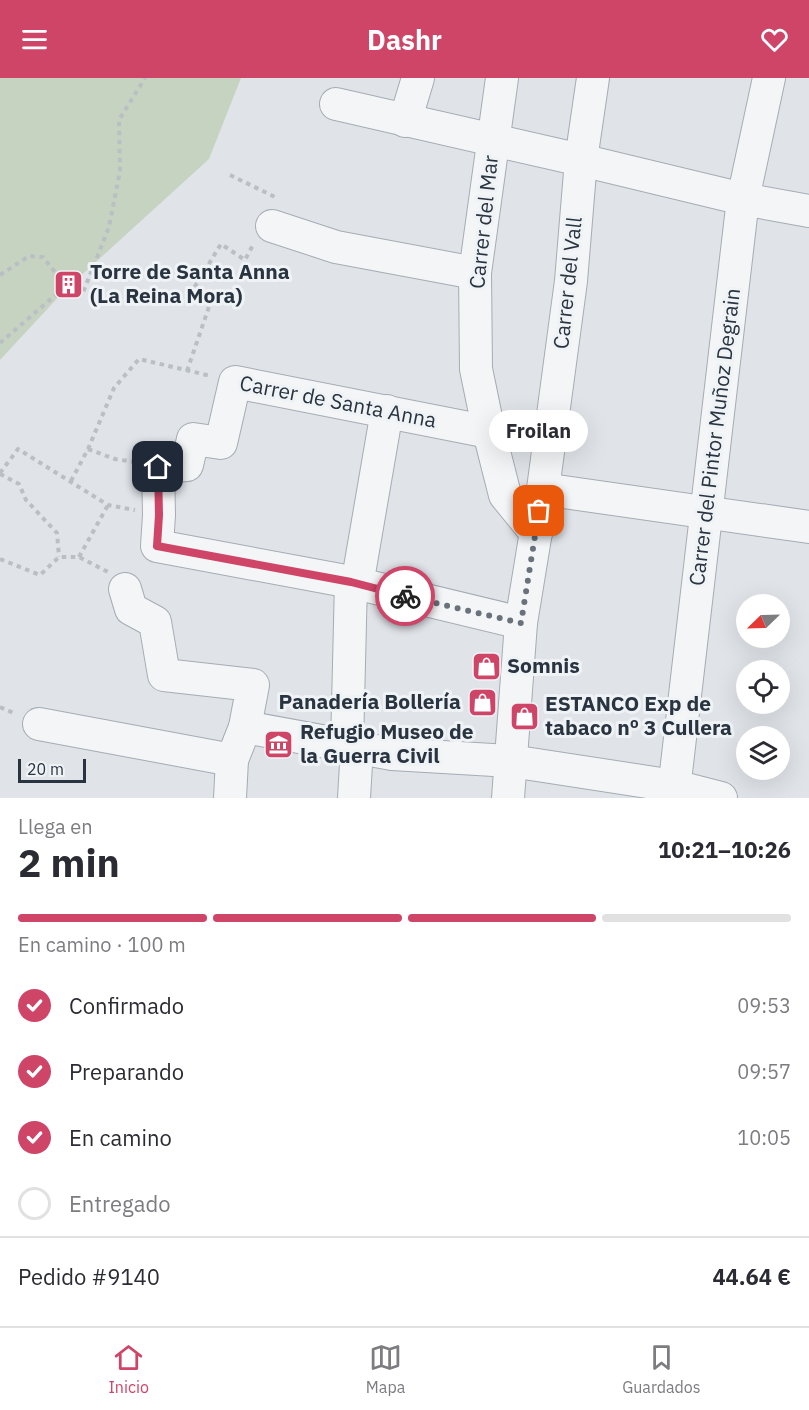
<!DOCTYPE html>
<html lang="es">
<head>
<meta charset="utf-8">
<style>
	:root { --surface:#fff; --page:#f7f7f7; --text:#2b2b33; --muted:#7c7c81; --line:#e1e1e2; --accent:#ce4568 }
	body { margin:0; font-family:"IBM Plex Sans",sans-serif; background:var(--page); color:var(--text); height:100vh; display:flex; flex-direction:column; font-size:22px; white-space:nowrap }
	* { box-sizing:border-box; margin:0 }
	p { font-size:20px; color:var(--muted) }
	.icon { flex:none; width:33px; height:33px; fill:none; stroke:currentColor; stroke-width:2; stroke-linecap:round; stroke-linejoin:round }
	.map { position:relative; height:720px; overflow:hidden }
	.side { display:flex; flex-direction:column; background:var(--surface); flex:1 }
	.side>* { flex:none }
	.needle { width:39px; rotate:247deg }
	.controls { position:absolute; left:736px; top:516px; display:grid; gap:12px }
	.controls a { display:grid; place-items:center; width:54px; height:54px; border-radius:50%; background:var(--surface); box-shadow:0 6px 24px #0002; font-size:30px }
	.scale { position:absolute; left:18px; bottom:15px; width:68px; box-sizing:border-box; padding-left:6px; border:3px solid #293440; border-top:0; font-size:16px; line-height:21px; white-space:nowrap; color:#293440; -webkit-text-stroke:4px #eff3f6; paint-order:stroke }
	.pin { position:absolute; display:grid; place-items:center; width:51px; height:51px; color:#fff; margin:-26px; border-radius:12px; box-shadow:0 3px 9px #0006 }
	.courier { position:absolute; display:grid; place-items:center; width:60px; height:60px; margin:-30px; border:4px solid #ce4568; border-radius:50%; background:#fff; color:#222; box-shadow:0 2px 8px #0007 }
	.bubble { position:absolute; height:42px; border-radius:21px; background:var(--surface); box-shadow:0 6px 24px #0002; font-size:20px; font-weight:800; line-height:42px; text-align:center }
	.headline em { font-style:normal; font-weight:800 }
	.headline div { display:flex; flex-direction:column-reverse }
	.headline { display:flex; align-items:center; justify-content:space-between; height:102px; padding:0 18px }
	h1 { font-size:39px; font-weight:800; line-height:45px }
	.bar { display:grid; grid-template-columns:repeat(4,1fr); gap:9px 6px; align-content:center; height:72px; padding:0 18px }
	.bar i { height:8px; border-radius:4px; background:var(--line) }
	.bar .selected { background:var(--accent) }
	.bar p { grid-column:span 4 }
	.line { display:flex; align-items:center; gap:15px; padding:0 18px; border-top:2px solid var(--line) }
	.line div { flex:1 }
	ol { padding:0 18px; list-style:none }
	li { display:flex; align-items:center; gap:18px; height:66px }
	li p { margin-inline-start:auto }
	li .icon { padding:6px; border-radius:50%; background:var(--accent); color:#fff; stroke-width:4 }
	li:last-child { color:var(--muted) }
	li i { width:33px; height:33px; border:3px solid var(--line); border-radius:50% }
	header { display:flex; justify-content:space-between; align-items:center; height:78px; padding:0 18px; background:var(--accent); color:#fff; font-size:27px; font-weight:800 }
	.dock { display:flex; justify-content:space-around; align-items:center; height:84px; border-top:2px solid var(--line); background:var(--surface); font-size:16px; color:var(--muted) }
	.dock a { display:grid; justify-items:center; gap:3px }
	.dock .selected { color:var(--accent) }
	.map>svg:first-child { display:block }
	.green { fill:#c7d3c1 }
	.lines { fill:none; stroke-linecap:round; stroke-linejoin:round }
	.minor-casing { stroke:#a5acb3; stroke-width:34 }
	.path { stroke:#babfc4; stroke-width:4; stroke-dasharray:4.5 4.5; stroke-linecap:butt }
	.minor { stroke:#f3f5f7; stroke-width:32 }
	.done { stroke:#69727b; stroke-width:6; stroke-dasharray:0 10.8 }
	.route { stroke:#ce4568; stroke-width:8 }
	.labels { text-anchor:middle; stroke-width:6; stroke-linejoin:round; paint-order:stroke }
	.street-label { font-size:21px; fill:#293440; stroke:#eff3f6 }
	.poi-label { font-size:21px; font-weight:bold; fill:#293440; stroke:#eff3f6; text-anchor:start }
</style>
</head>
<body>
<header><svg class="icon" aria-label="menu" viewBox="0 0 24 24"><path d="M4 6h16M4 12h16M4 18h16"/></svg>Dashr<svg class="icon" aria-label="heart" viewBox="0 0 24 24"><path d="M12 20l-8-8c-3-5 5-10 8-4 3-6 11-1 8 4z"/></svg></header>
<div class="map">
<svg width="809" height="720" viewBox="0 0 809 720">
	<rect width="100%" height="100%" fill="#e0e4e9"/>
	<polygon class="green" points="0,0 241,0 209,81 64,213 0,282"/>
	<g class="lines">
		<defs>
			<g id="minor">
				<polyline points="502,0 475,195 476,291 489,354 505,417 536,455"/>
				<polyline points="336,26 581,82 743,121 809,133"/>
				<polyline points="405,43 418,0"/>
				<polyline points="272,148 336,169 475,195"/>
				<polyline points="489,354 235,304 221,365 193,361 187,387 158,389 159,437 157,468 351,504 521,545"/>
				<polyline points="543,411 809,449"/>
				<polyline points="357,507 387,333"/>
				<polyline points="125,511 131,531 155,544 164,597 253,607 245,649 232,682 230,720"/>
				<polyline points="39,646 232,682"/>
				<polyline points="245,649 392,676 511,683 674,708 721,720"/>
				<polyline points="347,667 351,504"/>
				<polyline points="354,720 357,669"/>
				<polyline points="508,720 521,545 543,411 571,203 581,82 593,0"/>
				<polyline points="673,720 743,121 769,0"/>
			</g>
		</defs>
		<use href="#minor" class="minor-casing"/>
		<g class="path">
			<polyline points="230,97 277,120"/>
			<polyline points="0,197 29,178 43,179 66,208 82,217 109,149 120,93 119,42 145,0"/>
			<polyline points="0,265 66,208"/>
			<polyline points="187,293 212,220 194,210 221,166 245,182 254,165"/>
			<polyline points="88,371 115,381 134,384"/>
			<polyline points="0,395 18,371 108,427 135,432"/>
			<polyline points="0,396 19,406 26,422 57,455 59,479"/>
			<polyline points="71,403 88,371 114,310 139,281 211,298"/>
			<polyline points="79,479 108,427"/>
			<polyline points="0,481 40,497 59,479 79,479 108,494"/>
			<polyline points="0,629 16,636"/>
		</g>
		<use href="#minor" class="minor"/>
	</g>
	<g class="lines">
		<polyline class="done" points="405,518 521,545 539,433"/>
		<polyline class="route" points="158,389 159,437 157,468 351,504 405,518"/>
	</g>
	<defs>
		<symbol id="building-square" viewBox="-11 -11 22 22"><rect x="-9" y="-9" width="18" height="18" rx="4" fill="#ce4568" stroke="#eff3f6"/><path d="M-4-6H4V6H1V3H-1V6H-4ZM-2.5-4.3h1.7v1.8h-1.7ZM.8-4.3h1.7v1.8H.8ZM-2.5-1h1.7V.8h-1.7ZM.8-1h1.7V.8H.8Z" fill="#fff"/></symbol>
		<symbol id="shop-square" viewBox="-11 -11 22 22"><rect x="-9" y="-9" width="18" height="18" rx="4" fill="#ce4568" stroke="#eff3f6"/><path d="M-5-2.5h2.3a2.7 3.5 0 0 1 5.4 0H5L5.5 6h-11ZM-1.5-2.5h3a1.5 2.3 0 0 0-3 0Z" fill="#fff"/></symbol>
		<symbol id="museum-square" viewBox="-11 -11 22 22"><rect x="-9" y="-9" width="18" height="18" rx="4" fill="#ce4568" stroke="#eff3f6"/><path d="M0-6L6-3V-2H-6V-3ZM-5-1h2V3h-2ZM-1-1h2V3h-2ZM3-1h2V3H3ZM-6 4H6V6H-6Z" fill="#fff"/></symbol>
	</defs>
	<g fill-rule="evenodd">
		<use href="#building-square" x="52" y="190" width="33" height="33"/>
		<use href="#shop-square" x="470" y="572" width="33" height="33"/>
		<use href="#shop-square" x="466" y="608" width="33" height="33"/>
		<use href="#shop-square" x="508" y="622" width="33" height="33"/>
		<use href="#museum-square" x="262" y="650" width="33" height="33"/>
	</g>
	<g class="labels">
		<g class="street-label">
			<text transform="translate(484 144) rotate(-84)" y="7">Carrer del Mar</text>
			<text transform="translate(568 205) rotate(-84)" y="7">Carrer del Vall</text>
			<text transform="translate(338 324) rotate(11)" y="7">Carrer de Santa Anna</text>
			<text transform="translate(715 359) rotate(-83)" y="7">Carrer del Pintor Muñoz Degrain</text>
		</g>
		<g class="poi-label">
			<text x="90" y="201">Torre de Santa Anna<tspan x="90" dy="24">(La Reina Mora)</tspan></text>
			<text x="507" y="595">Somnis</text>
			<text x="461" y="631" text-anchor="end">Panadería Bollería</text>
			<text x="545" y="633">ESTANCO Exp de<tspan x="545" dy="24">tabaco nº 3 Cullera</tspan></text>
			<text x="300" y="661">Refugio Museo de<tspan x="300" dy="24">la Guerra Civil</tspan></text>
		</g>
	</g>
</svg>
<div class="controls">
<a><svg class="needle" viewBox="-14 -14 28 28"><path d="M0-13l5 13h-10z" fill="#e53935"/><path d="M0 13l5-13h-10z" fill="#7c7c81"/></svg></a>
<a><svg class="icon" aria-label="locate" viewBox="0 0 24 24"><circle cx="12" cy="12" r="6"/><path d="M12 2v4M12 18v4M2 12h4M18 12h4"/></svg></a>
<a><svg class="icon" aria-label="layers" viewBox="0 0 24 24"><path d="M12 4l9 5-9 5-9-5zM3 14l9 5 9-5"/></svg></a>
</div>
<div class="scale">20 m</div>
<div class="pin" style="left:539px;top:433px;background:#ea580c"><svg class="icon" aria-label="bag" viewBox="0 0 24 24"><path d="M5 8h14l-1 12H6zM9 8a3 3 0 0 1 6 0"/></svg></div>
<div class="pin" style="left:158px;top:389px;background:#1f2937"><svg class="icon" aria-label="home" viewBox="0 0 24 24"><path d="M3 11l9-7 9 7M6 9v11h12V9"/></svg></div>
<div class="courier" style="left:405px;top:518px"><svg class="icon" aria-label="bike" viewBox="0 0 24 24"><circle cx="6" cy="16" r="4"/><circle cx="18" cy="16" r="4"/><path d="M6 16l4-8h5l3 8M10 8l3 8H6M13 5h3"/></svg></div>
<div class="bubble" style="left:489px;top:332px;width:99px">Froilan</div>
</div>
<section class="side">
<div class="headline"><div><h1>2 min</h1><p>Llega en</p></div><em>10:21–10:26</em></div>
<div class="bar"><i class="selected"></i><i class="selected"></i><i class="selected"></i><i></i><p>En camino · 100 m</p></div>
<ol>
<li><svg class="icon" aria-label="check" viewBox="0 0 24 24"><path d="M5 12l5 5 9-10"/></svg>Confirmado<p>09:53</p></li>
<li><svg class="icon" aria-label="check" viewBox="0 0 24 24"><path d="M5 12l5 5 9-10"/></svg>Preparando<p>09:57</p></li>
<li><svg class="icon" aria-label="check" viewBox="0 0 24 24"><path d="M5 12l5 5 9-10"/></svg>En camino<p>10:05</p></li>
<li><i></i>Entregado</li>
</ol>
<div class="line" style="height:78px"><div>Pedido #9140</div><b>44.64 €</b></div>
</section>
<nav class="dock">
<a class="selected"><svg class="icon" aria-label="home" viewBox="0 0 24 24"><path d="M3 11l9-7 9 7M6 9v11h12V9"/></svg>Inicio</a>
<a><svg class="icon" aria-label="map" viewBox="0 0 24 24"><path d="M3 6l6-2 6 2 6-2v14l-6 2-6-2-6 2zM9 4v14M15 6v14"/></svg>Mapa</a>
<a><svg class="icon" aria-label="saved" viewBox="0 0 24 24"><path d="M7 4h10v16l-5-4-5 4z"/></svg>Guardados</a>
</nav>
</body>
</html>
